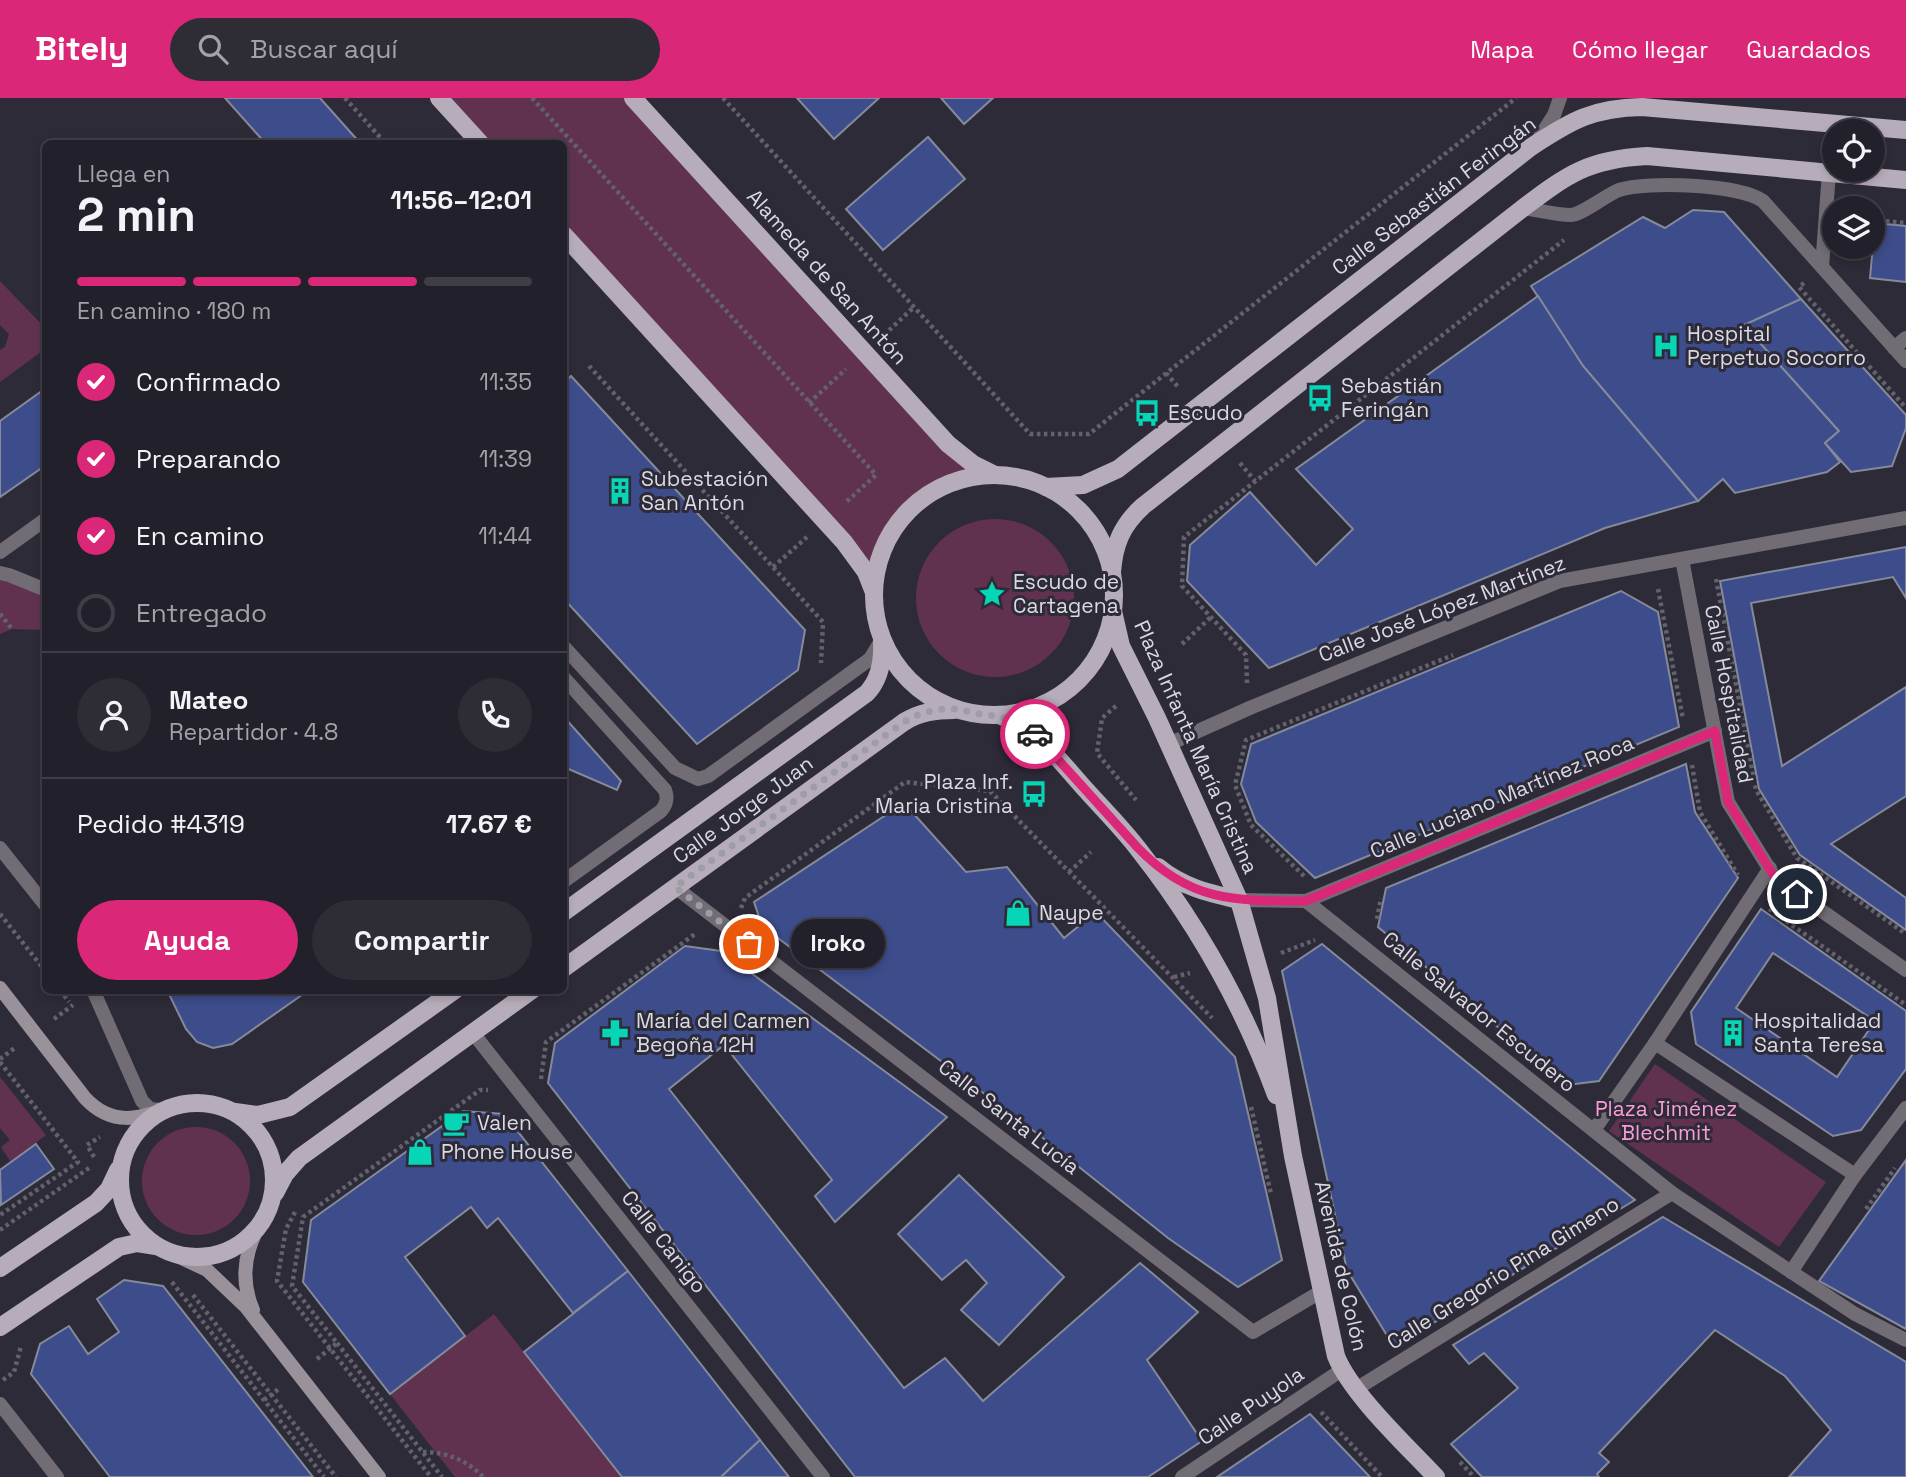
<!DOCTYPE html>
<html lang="es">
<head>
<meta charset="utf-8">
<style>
	:root { --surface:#22202a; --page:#2e2d36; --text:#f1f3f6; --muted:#a2a3a8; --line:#3f3e47; --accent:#db2777 }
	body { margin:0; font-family:"Space Grotesk",sans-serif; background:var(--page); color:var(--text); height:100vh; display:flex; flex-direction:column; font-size:26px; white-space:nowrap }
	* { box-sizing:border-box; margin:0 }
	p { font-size:23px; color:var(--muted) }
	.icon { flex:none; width:38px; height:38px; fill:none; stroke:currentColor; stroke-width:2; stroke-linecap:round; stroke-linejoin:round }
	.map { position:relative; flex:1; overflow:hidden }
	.details { position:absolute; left:42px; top:42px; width:525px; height:854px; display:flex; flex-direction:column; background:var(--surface); border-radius:10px; box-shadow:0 4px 10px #0003,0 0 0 2px var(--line) }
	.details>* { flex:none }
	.fabs { position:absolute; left:1822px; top:21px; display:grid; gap:14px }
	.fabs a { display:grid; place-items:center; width:63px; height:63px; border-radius:50%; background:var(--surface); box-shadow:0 4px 10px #0003,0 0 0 2px var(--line); font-size:35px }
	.pin { position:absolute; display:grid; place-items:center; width:60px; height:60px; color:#fff; margin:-30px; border:4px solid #fff; border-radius:50%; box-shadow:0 2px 7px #0007 }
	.courier { position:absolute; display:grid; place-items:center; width:70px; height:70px; margin:-35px; border:5px solid #db2777; border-radius:50%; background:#fff; color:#222; box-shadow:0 2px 9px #0007 }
	.bubble { position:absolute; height:49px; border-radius:24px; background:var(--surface); box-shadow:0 4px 10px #0003,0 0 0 2px var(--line); font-size:23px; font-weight:700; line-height:49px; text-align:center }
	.head em { font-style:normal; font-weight:700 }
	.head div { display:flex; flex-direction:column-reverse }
	.head { display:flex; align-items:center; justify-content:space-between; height:119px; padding:0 35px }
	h1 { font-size:46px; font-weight:700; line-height:52px }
	.bar { display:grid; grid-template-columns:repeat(4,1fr); gap:10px 7px; align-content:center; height:84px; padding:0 35px }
	.bar i { height:9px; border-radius:5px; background:var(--line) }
	.bar .active { background:var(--accent) }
	.bar p { grid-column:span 4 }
	.line { display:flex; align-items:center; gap:18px; padding:0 35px; border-top:2px solid var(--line) }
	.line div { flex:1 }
	.round { display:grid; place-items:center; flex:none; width:74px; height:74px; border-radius:37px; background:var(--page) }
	ol { padding:0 35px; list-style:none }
	li { display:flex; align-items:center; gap:21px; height:77px }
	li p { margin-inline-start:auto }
	li .icon { padding:7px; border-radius:50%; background:var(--accent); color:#fff; stroke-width:4 }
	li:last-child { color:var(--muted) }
	li i { width:38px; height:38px; border:4px solid var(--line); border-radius:50% }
	.primary-button { display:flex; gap:14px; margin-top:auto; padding:14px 35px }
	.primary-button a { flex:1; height:80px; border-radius:42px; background:var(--accent); color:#fff; font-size:28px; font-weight:700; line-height:80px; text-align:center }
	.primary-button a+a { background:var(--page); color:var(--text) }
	header { display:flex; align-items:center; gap:42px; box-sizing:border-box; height:98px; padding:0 35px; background:var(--accent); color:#fff }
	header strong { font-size:33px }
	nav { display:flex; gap:38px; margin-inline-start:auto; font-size:24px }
	.search { width:490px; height:63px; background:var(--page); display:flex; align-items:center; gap:18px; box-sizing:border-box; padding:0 24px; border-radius:38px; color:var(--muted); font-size:26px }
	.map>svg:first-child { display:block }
	.garden { fill:#603250 }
	.building { fill:#3d4c8b; stroke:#858a9a; stroke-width:2; fill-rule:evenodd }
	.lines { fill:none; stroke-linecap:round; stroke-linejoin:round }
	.path { stroke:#63616c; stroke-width:4.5; stroke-dasharray:3.5 3.5; stroke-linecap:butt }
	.lane { stroke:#726d74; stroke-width:14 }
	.street { stroke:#726d74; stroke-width:14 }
	.secondary { stroke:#99929b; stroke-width:14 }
	.primary { stroke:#b7adba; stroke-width:18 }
	.done { stroke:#9e9ca6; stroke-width:7; stroke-dasharray:0 12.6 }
	.route { stroke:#db2777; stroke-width:9 }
	.labels { text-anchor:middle; stroke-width:6; stroke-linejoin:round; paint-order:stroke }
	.street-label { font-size:21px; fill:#dbd9e2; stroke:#2e2b38 }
	.poi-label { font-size:21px; fill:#dbd9e2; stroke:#2e2b38; text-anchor:start }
	.park-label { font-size:21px; fill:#fa9cd8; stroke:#2e2b38 }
</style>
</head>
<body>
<header>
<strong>Bitely</strong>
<div class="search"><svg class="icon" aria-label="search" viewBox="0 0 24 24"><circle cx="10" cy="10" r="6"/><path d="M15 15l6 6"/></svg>Buscar aquí</div>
<nav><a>Mapa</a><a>Cómo llegar</a><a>Guardados</a></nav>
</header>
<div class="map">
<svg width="1906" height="1379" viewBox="0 0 1906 1379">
	<rect width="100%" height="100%" fill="#2e2b38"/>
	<g class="garden">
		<path d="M 439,0 L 633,0 L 948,346 L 991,377 C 927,383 886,421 874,484 L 564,136 L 564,46 L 481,45 Z"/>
		<polygon points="0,183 46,231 45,251 0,284 0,252 5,249 9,236 0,227"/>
		<circle cx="995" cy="500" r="79"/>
		<polygon points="9,477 45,492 45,532 12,531 0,536 0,483"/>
		<polygon points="1655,966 1826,1084 1779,1149 1609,1033"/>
		<polygon points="0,979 46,1037 11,1064 1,1049 10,1042 0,1030"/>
		<circle cx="196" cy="1083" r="54"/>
		<polygon points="494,1216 622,1379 455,1379 390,1296"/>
	</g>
	<g class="building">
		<polygon points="225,0 320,0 361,46 266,46"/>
		<polygon points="797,0 879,0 834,41"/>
		<polygon points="941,0 993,0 964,26"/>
		<polygon points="928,39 965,81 883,152 846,111"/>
		<polygon points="1693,112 1724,114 1801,201 1744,227 1839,333 1825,345 1840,364 1827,374 1735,395 1723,381 1698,403 1583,268 1531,188 1643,119 1665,130"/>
		<polygon points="1875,125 1906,128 1906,184 1870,180"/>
		<polygon points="1538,198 1583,268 1698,403 1605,430 1269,570 1187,483 1190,447 1250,394 1316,467 1353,431 1296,371"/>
		<polygon points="1801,201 1906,317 1906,330 1892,368 1851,374 1825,345 1839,333 1744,227"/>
		<polygon points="571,278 805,532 798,572 697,646 564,501 564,285"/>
		<polygon points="46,290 46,367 0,399 0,323"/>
		<polygon points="1906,449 1906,500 1893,479 1751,505 1782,668 1906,589 1906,698 1831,746 1906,800 1906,832 1800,757 1759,691 1720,483"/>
		<polygon points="1621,493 1658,514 1679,629 1315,780 1256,724 1241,686 1251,646"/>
		<polygon points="564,619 621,683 617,692 564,669"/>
		<polygon points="1686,666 1695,714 1738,780 1599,983 1567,987 1378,829 1386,790"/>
		<polygon points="904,705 966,774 1007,769 1064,840 1096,814 1235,959 1282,1162 1238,1189 1168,1140 1039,1037 762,828 754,804"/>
		<path d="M 1761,811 L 1906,913 L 1906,971 L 1861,1032 L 1833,1038 L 1696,946 L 1691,914 ZM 1773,855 L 1875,923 L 1837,979 L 1736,910 Z"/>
		<polygon points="1322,846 1635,1102 1394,1249 1347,1172 1282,873"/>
		<polygon points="685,848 721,853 947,1019 835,1124 815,1098 832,1082 724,947 669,991 904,1290 945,1260 983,1303 1140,1165 1198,1214 1147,1262 1202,1343 1148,1379 855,1379 548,985 555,945"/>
		<polygon points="167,892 309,892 232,946 213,950 197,944 186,931"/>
		<polygon points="463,1013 504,1016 628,1173 573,1215 498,1120 487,1130 471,1109 405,1159 465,1238 390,1296 303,1184 311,1122"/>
		<polygon points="36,1046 54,1071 1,1107 0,1072"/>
		<polygon points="1906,1062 1906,1231 1819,1183"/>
		<polygon points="959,1077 1064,1179 999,1247 961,1212 987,1185 966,1162 942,1182 898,1136"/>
		<polygon points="1663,1119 1906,1264 1906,1379 1789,1379 1831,1332 1785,1278 1715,1232 1599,1355 1609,1364 1597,1376 1599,1379 1482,1379 1451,1346 1518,1290 1484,1255 1469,1266 1453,1247"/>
		<polygon points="628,1173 760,1342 721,1379 622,1379 524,1254"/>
		<polygon points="124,1182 163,1188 313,1379 110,1379 31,1276 40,1246 69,1228 88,1256 119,1234 97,1201"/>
		<polygon points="1310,1316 1370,1379 1217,1379"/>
		<polygon points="760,1342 789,1379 721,1379"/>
	</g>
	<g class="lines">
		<g class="path">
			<polyline points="345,0 386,46"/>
			<polyline points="532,0 876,377 845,405"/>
			<polyline points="723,0 1030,336 1089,336 1516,0"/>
			<polyline points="1872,122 1906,125"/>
			<polyline points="1804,185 1799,189 1906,310"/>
			<polyline points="884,237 914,209"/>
			<polyline points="589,268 823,524 821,565"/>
			<polyline points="1166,275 1179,290"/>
			<polyline points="809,305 846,271"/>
			<polyline points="1240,365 1255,383"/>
			<polyline points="773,469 807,439"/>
			<polyline points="1716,481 1756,692 1797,760 1906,836"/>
			<polyline points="1658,491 1683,621"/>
			<polyline points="0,516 12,531"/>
			<polyline points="1182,546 1211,519"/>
			<polyline points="1247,585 1246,557 1182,488 1184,439 1564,142"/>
			<polyline points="1116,608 1102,620 1097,655 1136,702"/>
			<polyline points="1692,667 1700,714 1738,777"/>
			<polyline points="1069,774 1091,754"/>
			<polyline points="1304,778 1251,727 1235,687 1246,642 1453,557"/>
			<polyline points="741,810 745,800 905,684 990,693 1212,920"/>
			<polyline points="1769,811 1906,907"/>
			<polyline points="0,816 46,874"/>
			<polyline points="1377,821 1381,800"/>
			<polyline points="1281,855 1315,842"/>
			<polyline points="1174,879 1190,875"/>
			<polyline points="60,892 69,904"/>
			<polyline points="54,921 73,907"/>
			<polyline points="0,961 16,949"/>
			<polyline points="0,964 78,1064 0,1117"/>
			<polyline points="541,981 546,944 695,836"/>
			<polyline points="1251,1009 1271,1096"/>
			<polyline points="94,1059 87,1047 100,1039"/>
			<polyline points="1866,1111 1895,1070"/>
			<polyline points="295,1114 286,1131 277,1183 431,1379"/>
			<polyline points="0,1132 89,1070"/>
			<polyline points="172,1184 324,1379"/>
			<polyline points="193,1197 336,1379"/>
			<polyline points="337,1245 442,1379"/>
			<polyline points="317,1261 337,1245 292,1188 303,1119 480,992 488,992"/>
			<polyline points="3,1282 14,1274 21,1248"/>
			<polyline points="264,1302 280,1290"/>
			<polyline points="1321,1314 1382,1379"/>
			<path d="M 423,1354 C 446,1354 467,1362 483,1379"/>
			<polyline points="1460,1364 1474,1379"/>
		</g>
		<g class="lane">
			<polyline points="1894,250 1906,240"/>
			<polyline points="0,475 9,477 46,492"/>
			<polyline points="564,549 675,670 698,681 708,678 870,561 881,543"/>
			<path d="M 564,580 L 665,692 C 668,700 667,706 661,713 L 564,783"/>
			<polyline points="0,750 46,808"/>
			<polyline points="93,892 142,1003 150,1011 162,1012"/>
		</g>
		<g class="street">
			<polyline points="1538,42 1554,17 1560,0"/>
			<path d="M 1523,110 C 1538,112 1556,117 1571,117 C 1583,116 1606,97 1619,92 C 1647,83 1739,86 1763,103 L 1906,263"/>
			<polyline points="1822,169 1829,74"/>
			<polyline points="0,454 46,421"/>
			<polyline points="1682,461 1728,704 1775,780 1906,872"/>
			<polyline points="1169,646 1252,609 1560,483 1906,420"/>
			<polyline points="675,789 1253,1234 1322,1193"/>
			<polyline points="1239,802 1306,803 1715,633"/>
			<polyline points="1306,803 1672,1095 1855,1216 1906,1242"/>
			<polyline points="473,935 823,1379"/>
			<polyline points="1655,945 1855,1077"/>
			<polyline points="1594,1032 1655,945 1770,770"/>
			<polyline points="1791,1174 1855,1077 1906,1010"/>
			<polyline points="1356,1291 1672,1095"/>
			<polyline points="0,1306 57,1379"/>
			<polyline points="1182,1379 1343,1271"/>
		</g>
		<g class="secondary">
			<path d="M 0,890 L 85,1000 C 112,1029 139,1021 172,1009"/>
			<polyline points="173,1156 207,1172 246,1209 379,1379"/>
			<path d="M 253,1212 C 240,1182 244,1154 260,1126"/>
		</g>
		<g class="primary">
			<polyline points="439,0 481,46"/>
			<polyline points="633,0 948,346 973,366 993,376"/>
			<polyline points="564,137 844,444 866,474 873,492"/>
			<circle cx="994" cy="497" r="120"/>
			<path d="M 1046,389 L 1083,387 L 1118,371 L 1531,49 C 1572,22 1593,10 1642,9 L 1906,32"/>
			<path d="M 1112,474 C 1114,446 1122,427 1143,408 L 1523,110 C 1568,76 1589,61 1647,58 L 1906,82"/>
			<path d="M 1113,513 L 1121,548 L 1157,620 L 1239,802 L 1267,900 L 1293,1058 L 1336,1258 C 1351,1296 1407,1348 1436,1379"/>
			<path d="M 999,617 C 1039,633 1058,661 1086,692 C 1104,712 1123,731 1139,752 C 1198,827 1243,907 1276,997"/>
			<path d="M 1158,769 C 1182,789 1209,795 1239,802"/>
			<path d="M 564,814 L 867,595 C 880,581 883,563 882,544"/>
			<path d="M 564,870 L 904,624 C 920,614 936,612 954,612"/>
			<circle cx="197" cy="1082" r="77"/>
			<polyline points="235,1014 258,1017 290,1009 455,892"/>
			<polyline points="275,1095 285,1076 299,1060 532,892"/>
			<polyline points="0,1170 96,1105 109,1091 118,1072"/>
			<polyline points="0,1229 119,1149 137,1145 156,1148"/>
		</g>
	</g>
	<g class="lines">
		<path class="done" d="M 749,846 L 675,789 L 904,624 C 920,614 939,610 957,611 C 964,612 972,615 979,616 C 1004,619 1014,620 1035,636"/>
		<path class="route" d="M 1035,636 L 1138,750 C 1190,804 1235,803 1306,803 L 1715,633 L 1728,704 L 1775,780 L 1797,796"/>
	</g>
	<defs>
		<symbol id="hospital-bare" viewBox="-9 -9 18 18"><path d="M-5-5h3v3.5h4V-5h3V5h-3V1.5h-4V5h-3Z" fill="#06d5b6" stroke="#2e2b38" stroke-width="2.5" paint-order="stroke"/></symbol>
		<symbol id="bus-bare" viewBox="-9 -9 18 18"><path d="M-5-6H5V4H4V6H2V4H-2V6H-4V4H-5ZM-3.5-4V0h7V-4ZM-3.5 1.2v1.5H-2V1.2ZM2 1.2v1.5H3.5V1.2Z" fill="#06d5b6" stroke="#2e2b38" stroke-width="2.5" paint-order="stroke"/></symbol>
		<symbol id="building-bare" viewBox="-9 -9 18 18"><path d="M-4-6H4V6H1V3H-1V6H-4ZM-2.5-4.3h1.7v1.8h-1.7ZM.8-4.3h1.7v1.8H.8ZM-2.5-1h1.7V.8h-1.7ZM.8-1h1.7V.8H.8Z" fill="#06d5b6" stroke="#2e2b38" stroke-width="2.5" paint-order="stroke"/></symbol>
		<symbol id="sight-bare" viewBox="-9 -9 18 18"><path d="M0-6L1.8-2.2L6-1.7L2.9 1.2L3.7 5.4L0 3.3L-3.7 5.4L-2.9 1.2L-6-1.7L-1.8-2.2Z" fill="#06d5b6" stroke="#2e2b38" stroke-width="2.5" paint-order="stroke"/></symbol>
		<symbol id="shop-bare" viewBox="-9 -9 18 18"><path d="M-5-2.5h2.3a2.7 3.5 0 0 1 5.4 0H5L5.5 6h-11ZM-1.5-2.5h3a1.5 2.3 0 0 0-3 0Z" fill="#06d5b6" stroke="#2e2b38" stroke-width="2.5" paint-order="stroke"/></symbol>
		<symbol id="pharmacy-bare" viewBox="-9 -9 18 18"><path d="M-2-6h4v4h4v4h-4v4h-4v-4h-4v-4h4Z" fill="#06d5b6" stroke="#2e2b38" stroke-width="2.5" paint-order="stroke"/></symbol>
		<symbol id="cafe-bare" viewBox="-9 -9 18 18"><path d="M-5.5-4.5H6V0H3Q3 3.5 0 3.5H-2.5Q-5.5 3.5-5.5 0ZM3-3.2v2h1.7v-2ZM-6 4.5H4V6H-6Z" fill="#06d5b6" stroke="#2e2b38" stroke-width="2.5" paint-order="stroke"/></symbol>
	</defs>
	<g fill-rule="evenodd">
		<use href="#hospital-bare" x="1647" y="229" width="38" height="38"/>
		<use href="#bus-bare" x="1301" y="281" width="38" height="38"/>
		<use href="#bus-bare" x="1128" y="296" width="38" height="38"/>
		<use href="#building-bare" x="601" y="374" width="38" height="38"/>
		<use href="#sight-bare" x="973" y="477" width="38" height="38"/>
		<use href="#bus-bare" x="1015" y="677" width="38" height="38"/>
		<use href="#shop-bare" x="999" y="796" width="38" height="38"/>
		<use href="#pharmacy-bare" x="596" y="916" width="38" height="38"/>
		<use href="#building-bare" x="1714" y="916" width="38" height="38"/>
		<use href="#cafe-bare" x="437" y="1006" width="38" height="38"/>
		<use href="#shop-bare" x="401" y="1035" width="38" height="38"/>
	</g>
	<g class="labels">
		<g class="street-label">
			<text transform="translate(1434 98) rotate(-37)" y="7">Calle Sebastián Feringán</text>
			<text transform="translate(827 179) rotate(48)" y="7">Alameda de San Antón</text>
			<text transform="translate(1442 511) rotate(-21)" y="7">Calle José López Martínez</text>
			<text transform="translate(1729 596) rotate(79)" y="7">Calle Hospitalidad</text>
			<text transform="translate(1196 649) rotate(66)" y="7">Plaza Infanta María Cristina</text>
			<text transform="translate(1502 699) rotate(-23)" y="7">Calle Luciano Martínez Roca</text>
			<text transform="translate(743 712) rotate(-36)" y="7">Calle Jorge Juan</text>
			<text transform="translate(1479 914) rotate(39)" y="7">Calle Salvador Escudero</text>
			<text transform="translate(1009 1019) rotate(38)" y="7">Calle Santa Lucía</text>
			<text transform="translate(664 1144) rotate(52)" y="7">Calle Canigo</text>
			<text transform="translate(1341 1168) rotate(77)" y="7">Avenida de Colón</text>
			<text transform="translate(1503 1175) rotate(-32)" y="7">Calle Gregorio Pina Gimeno</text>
			<text transform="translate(1251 1308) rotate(-34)" y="7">Calle Puyola</text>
		</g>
		<g class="poi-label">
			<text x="1687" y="243">Hospital<tspan x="1687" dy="24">Perpetuo Socorro</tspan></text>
			<text x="1341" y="295">Sebastián<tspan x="1341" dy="24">Feringán</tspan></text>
			<text x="1168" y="322">Escudo</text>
			<text x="641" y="388">Subestación<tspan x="641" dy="24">San Antón</tspan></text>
			<text x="1013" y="491">Escudo de<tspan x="1013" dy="24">Cartagena</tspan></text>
			<text x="1013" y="691" text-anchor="end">Plaza Inf.<tspan x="1013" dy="24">Maria Cristina</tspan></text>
			<text x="1039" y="822">Naype</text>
			<text x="636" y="930">María del Carmen<tspan x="636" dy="24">Begoña 12H</tspan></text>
			<text x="1754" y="930">Hospitalidad<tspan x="1754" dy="24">Santa Teresa</tspan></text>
			<text x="477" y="1032">Valen</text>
			<text x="441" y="1061">Phone House</text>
		</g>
		<g class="park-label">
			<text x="1666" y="1018">Plaza Jiménez<tspan x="1666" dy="24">Blechmit</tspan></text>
		</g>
	</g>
</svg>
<div class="fabs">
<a><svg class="icon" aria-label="locate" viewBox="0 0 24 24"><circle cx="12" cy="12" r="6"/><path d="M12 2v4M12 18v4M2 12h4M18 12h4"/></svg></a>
<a><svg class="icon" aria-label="layers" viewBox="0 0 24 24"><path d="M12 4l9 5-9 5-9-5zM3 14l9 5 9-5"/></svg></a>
</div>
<div class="pin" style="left:749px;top:846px;background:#ea580c"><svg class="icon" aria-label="bag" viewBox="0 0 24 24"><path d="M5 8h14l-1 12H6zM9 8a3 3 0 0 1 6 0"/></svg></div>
<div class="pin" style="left:1797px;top:796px;background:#1f2937"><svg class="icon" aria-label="home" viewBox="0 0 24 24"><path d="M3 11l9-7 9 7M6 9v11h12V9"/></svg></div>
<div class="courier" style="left:1035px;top:636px"><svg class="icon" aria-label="car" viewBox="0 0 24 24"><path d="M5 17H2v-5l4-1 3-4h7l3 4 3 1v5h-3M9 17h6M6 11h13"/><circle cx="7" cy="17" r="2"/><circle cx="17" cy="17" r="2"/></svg></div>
<div class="bubble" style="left:791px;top:821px;width:94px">Iroko</div>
<section class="details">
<div class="head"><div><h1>2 min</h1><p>Llega en</p></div><em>11:56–12:01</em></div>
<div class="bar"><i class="active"></i><i class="active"></i><i class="active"></i><i></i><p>En camino · 180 m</p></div>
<ol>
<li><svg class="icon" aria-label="check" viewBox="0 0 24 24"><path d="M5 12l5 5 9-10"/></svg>Confirmado<p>11:35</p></li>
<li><svg class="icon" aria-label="check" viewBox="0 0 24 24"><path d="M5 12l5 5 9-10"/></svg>Preparando<p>11:39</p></li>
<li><svg class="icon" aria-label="check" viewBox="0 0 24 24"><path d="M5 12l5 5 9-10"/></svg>En camino<p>11:44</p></li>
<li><i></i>Entregado</li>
</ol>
<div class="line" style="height:126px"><a class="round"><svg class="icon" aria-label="person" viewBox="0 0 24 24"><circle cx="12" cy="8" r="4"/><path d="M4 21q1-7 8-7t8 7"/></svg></a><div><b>Mateo</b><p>Repartidor · 4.8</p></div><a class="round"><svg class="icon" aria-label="phone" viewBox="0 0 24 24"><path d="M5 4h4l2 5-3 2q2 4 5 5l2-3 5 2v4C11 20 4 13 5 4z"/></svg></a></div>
<div class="line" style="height:91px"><div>Pedido #4319</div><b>17.67 €</b></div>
<div class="primary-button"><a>Ayuda</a><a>Compartir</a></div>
</section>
</div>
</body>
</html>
